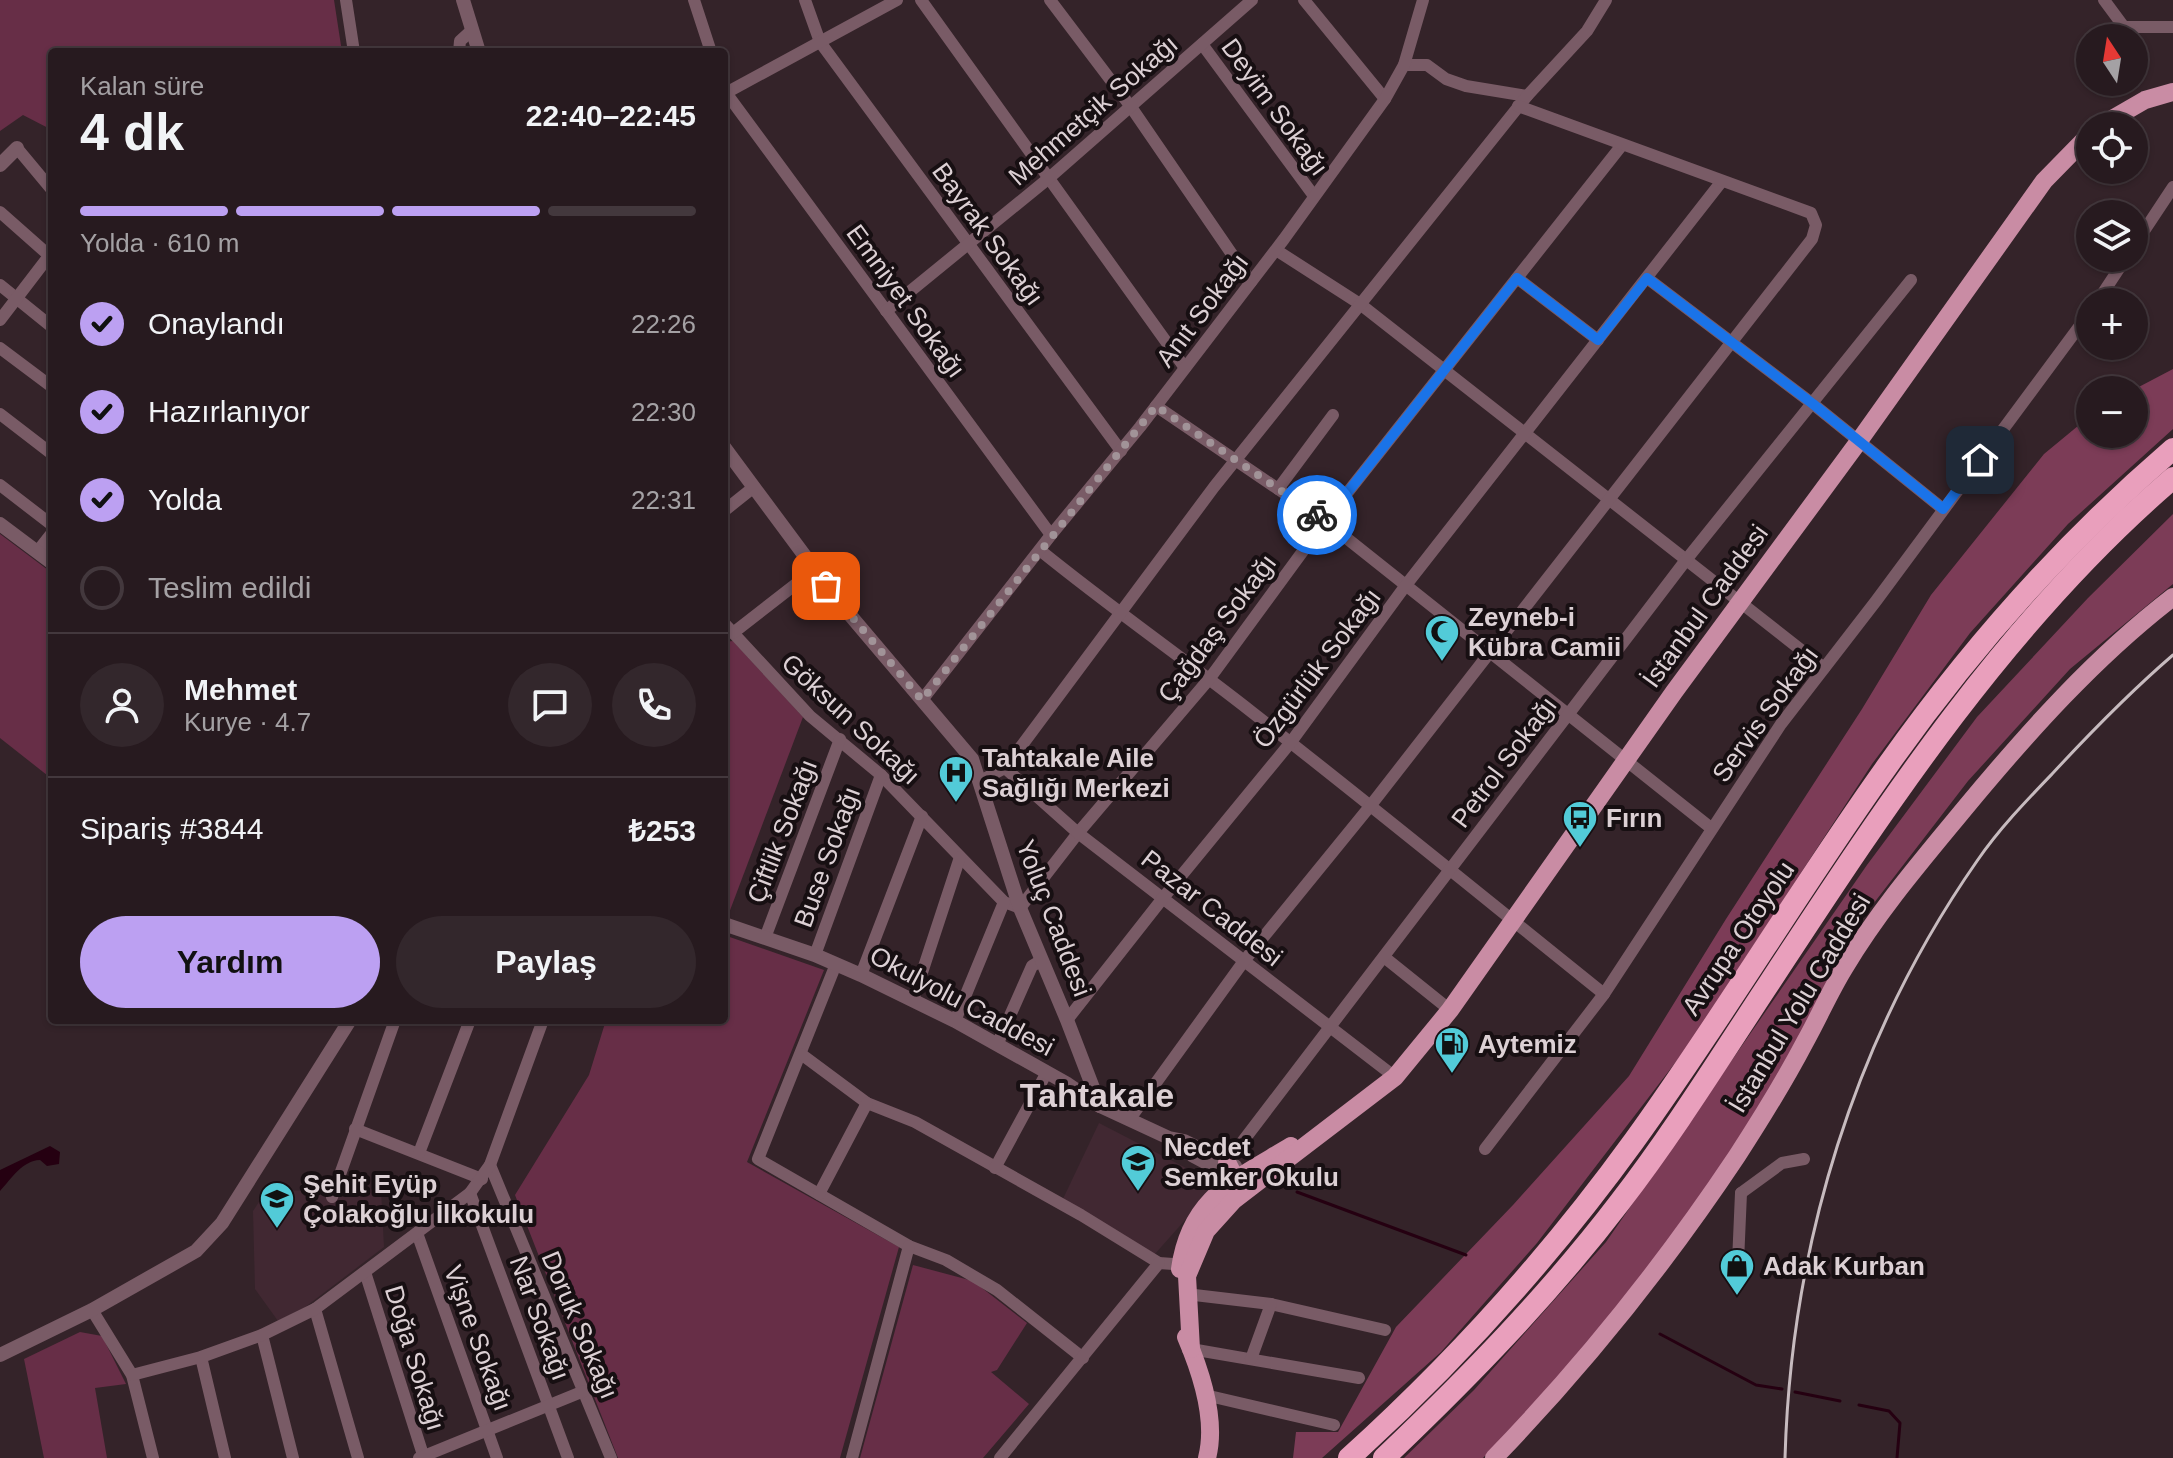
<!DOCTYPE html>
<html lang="tr">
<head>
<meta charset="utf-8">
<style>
	:root { --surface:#271a1f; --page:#33272c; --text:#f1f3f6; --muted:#a4a1a4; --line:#43383d; --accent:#bca0f2 }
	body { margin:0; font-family:Helvetica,sans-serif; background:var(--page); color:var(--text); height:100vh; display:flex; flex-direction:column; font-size:30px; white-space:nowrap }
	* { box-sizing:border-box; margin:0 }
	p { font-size:26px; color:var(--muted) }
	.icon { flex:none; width:44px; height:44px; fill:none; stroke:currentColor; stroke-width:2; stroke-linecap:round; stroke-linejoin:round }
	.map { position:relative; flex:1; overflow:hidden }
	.panel { position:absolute; left:48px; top:48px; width:680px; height:976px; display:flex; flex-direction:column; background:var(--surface); border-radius:8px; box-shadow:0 2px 6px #0004,0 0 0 2px var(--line) }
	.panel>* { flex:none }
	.needle { width:52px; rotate:348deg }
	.fabs { position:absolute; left:2076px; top:24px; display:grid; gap:16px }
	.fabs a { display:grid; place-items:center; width:72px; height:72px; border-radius:50%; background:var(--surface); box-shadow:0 2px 6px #0004,0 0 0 2px var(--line); font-size:40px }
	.pin { position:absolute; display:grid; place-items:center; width:68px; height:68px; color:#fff; margin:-34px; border-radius:16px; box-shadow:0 4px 12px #0006 }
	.courier { position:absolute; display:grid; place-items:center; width:80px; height:80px; margin:-40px; border:6px solid #1a73e8; border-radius:50%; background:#fff; color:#222; box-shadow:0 2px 10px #0007 }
	.overview em { font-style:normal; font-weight:600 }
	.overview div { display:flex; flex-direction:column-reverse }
	.overview { display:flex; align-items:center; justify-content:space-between; height:136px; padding:0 32px }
	h1 { font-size:52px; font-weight:600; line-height:60px }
	.bar { display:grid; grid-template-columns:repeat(4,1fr); gap:12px 8px; align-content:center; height:96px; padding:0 32px }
	.bar i { height:10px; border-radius:6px; background:var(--line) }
	.bar .selected { background:var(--accent) }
	.bar p { grid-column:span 4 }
	.line { display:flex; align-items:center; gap:20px; padding:0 32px; border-top:2px solid var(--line) }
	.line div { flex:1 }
	.round { display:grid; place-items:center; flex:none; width:84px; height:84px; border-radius:42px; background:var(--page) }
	ol { padding:0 32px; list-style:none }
	li { display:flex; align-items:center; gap:24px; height:88px }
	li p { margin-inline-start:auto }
	li .icon { padding:8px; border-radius:50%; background:var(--accent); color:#111; stroke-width:4 }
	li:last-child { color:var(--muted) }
	li i { width:44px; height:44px; border:4px solid var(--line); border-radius:50% }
	.action { display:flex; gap:16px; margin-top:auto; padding:16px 32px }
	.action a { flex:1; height:92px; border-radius:48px; background:var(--accent); color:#111; font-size:32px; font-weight:600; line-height:92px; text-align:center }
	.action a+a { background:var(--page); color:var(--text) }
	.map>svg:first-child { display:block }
	.built { fill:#412832 }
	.green { fill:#672e47 }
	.forest { fill:#7c3c57 }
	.water { fill:#250011 }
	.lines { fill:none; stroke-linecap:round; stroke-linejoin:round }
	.stream { stroke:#250011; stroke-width:3 }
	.minor { stroke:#795b66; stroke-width:12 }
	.tertiary { stroke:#795b66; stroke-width:14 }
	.primary { stroke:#c98ca4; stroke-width:18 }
	.motorway { stroke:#e99fbc; stroke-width:22 }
	.rail { stroke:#c7bbbf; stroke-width:3 }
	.done { stroke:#a19398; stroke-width:8; stroke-dasharray:0 14.4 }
	.route { stroke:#1a73e8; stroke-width:10 }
	.labels { text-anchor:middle; stroke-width:8; stroke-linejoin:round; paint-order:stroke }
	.street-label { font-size:26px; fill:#dcd0d4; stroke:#170f12 }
	.poi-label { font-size:26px; font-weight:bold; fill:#dcd0d4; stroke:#170f12; text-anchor:start }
	.district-label { font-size:34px; font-weight:bold; fill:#dcd0d4; stroke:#170f12 }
</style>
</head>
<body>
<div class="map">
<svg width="2173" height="1458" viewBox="0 0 2173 1458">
	<rect width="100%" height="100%" fill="#342329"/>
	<g class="built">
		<polygon points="1099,1123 1217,1184 1154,1255 1062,1201"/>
		<polygon points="381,1189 384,1247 304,1308 278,1321 255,1289 253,1211 266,1191"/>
	</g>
	<g class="green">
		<polygon points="0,0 334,0 342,52 52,52 52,130 23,115 0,131"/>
		<polygon points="0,534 52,573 52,779 0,738"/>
		<polygon points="733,641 803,717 729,913 724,912 724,642"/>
		<polygon points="724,935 824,970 747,1162 899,1247 840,1458 618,1458 515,1195 589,1075 606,1020 724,1020"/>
		<polygon points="913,1265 973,1281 1027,1323 997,1370 991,1372 1029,1404 983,1458 860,1458"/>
		<polygon points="80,1332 102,1336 126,1384 95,1388 107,1458 44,1458 24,1359"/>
	</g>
	<g class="forest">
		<polygon points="2173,369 2173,429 2068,524 1970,633 1872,764 1688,1046 1537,1243 1441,1352 1322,1458 1293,1458 1296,1432 1338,1432 1396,1327 1513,1205 1629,1076 1726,919 1862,709 1931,595 2044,454 2090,416 2090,434 2134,434 2133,390"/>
		<polygon points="2173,514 2173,584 2070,669 1968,781 1857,925 1773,1088 1705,1190 1592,1342 1483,1458 1404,1458 1474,1390 1606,1242 1867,865 1977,717 2088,598"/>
	</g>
	<path class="water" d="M 50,1146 L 60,1152 L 59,1164 L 47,1166 L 40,1160 C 22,1161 12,1178 0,1191 L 0,1170 Z"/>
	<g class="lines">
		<g class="stream">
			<polyline points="1297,1192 1466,1255"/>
			<polyline points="1660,1334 1756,1385 1782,1389"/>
			<polyline points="1795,1392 1840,1401"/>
			<polyline points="1859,1405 1889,1411 1900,1423 1897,1458"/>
		</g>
		<g class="minor">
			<polyline points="346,0 354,52"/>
			<polyline points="694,0 711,52"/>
			<polyline points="805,0 820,42 1121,451"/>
			<polyline points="921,0 1185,368"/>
			<polyline points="1050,0 1131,107 1251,282"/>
			<polyline points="1304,0 1385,99"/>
			<polyline points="2104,0 2124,27 2173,27"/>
			<polyline points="1202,44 1314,196"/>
			<polyline points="459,52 460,41 471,31"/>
			<polyline points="1404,65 1427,65 1446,79 1466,86 1527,96"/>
			<polyline points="724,90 1051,535"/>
			<polyline points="724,94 897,0"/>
			<polyline points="17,148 52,190"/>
			<polyline points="0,212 52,258"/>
			<polyline points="2134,246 2173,187"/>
			<polyline points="1276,250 1360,304 1824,668"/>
			<polyline points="1517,278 1598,340"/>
			<polyline points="1647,278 1813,404 1943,509"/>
			<polyline points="0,285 52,327"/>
			<polyline points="2097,302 2126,258"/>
			<polyline points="886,311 1049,178 1252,0"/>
			<polyline points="0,320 52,252"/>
			<polyline points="0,348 52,387"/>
			<polyline points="1156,406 1325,521 1711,828"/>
			<polyline points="0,414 52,454"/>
			<polyline points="0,485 52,525"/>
			<polyline points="1278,489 1333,415"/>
			<polyline points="724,511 754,487"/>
			<path d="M 1041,551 C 1110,607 1183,658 1253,713 C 1371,805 1487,900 1604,994"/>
			<polyline points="37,552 52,533"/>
			<polyline points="724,623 810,716 881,775 1004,902 1020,908 1078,833 1210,678 1325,521 1622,145"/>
			<polyline points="733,633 814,570"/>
			<polyline points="922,700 1051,535 1140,427 1284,239 1385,99 1404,65 1423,0"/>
			<polyline points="1005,768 1078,833 1395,1077"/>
			<polyline points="980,781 1005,768 1214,487 1527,96 1587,31 1606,0"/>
			<polyline points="765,938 840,739"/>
			<polyline points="815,955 881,775"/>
			<polyline points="1384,957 1450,1010"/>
			<polyline points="836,964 758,1159 909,1246 946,1260 997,1290 1083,1358"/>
			<polyline points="861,975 922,816"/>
			<polyline points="913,1000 960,857"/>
			<polyline points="1067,1020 1163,898 1291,742 1406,585 1722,181"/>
			<polyline points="955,1021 1004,902"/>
			<polyline points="997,1045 1032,966 1042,960"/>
			<polyline points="801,1054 867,1103 915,1122 1081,1215 1159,1263 1187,1265"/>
			<polyline points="1129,1120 1244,961 1371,805 1812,239 1816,225 1811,213 1518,106"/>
			<polyline points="355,1129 482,1179"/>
			<polyline points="1485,1149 1604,994 1781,724 1876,601 2090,312"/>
			<polyline points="419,1153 470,1020"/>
			<polyline points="1227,1162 1686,560 1911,280"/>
			<polyline points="490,1165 611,1458"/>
			<polyline points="995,1168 1047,1072"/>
			<polyline points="470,1193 568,1458"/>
			<polyline points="1741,1193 1782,1163 1804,1159"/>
			<polyline points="819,1194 867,1103"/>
			<polyline points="332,1197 395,1020"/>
			<polyline points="417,1233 497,1458"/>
			<polyline points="1738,1262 1741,1193"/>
			<polyline points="365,1272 424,1458"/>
			<polyline points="1186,1294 1271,1304 1385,1330"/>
			<polyline points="315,1309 358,1458"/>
			<polyline points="92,1310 132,1375 153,1458"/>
			<polyline points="262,1335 293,1458"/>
			<polyline points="1191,1349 1359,1378"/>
			<polyline points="201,1357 225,1458"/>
			<polyline points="1251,1359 1271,1304"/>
			<polyline points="132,1375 201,1357 262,1335 315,1309 470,1193 490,1165 543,1020"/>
			<polyline points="1205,1395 1334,1425"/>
			<polyline points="419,1458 584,1391"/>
			<polyline points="852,1458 909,1246"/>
			<polyline points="1000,1458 1159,1263"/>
		</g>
		<g class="tertiary">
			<polyline points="463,0 479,52"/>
			<polyline points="0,165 17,148"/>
			<polyline points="724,447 839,602 972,759 1020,908 1067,1020 1100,1106"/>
			<polyline points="0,524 52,563"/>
			<polyline points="724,924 815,955 861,975 955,1021 1066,1083 1100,1106 1169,1138 1184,1141 1235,1166"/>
			<polyline points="1192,1155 1235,1178"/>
			<polyline points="0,1355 92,1310 196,1251 222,1223 350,1020"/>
		</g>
		<g class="primary">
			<polyline points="2100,126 2145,100 2173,92"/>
			<polyline points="1227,1162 1235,1178 1234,1189"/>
			<path d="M 1180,1269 C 1190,1197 1235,1180 1291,1146"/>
			<path d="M 1186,1337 C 1201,1372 1217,1420 1207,1458"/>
			<polyline points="1191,1349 1187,1276 1206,1231 1234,1200 1395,1077 1450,1010 1674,692 1859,441 2044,181 2090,134"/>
			<path d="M 1494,1458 C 1584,1365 1665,1264 1737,1156 C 1761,1119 1784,1082 1805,1042 C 1819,1017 1830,991 1845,967 C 1879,910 1923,859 1965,808 C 2028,732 2095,657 2173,597"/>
		</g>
		<g class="motorway">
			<path d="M 1349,1458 C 1455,1362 1550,1257 1634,1141 C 1723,1018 1800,888 1888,765 C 1970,649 2065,542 2173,449"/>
			<path d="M 1384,1458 C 1469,1377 1549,1295 1620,1202 C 1674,1132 1721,1056 1770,982 C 1888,802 2008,619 2173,478"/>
		</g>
		<path class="rail" d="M 1785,1458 C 1791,1245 1855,1036 1977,861 C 1999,829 2026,801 2052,774 C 2091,732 2130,692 2173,655"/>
	</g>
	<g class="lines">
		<polyline class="done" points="826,586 922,700 1156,406 1317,515"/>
		<polyline class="route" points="1317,515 1325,521 1517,278 1598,340 1647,278 1813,404 1943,509 1980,460"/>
	</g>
	<defs>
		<symbol id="mosque-pin" viewBox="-11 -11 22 30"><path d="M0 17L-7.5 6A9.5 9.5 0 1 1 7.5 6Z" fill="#52cbd8" stroke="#170f12"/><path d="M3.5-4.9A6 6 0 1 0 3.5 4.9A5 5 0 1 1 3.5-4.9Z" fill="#111"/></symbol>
		<symbol id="hospital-pin" viewBox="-11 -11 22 30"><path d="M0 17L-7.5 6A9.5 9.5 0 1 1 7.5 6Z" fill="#52cbd8" stroke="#170f12"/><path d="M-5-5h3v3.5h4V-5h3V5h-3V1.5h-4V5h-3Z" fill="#111"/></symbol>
		<symbol id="bus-pin" viewBox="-11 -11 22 30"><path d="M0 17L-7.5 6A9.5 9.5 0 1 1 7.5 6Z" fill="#52cbd8" stroke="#170f12"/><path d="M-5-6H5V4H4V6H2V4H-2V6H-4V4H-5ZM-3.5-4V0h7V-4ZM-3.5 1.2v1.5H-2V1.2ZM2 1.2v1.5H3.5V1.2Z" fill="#111"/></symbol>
		<symbol id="fuel-pin" viewBox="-11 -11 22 30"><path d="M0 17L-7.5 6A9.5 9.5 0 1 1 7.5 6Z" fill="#52cbd8" stroke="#170f12"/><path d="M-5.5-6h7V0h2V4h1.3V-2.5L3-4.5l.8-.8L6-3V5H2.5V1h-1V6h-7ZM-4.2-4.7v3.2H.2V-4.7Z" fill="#111"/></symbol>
		<symbol id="school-pin" viewBox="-11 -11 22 30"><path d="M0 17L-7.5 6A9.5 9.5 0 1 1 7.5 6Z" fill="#52cbd8" stroke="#170f12"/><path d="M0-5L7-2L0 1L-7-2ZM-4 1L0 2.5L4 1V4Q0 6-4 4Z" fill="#111"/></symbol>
		<symbol id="shop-pin" viewBox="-11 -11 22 30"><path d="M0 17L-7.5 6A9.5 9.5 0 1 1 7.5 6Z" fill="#52cbd8" stroke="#170f12"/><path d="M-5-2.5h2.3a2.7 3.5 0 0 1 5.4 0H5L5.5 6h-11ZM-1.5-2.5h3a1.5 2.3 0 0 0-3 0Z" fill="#111"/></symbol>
	</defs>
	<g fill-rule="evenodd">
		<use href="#mosque-pin" x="1422" y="612" width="40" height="54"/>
		<use href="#hospital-pin" x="936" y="753" width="40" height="54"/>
		<use href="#bus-pin" x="1560" y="798" width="40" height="54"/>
		<use href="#fuel-pin" x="1432" y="1024" width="40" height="54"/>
		<use href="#school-pin" x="1118" y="1142" width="40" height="54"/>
		<use href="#school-pin" x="257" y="1179" width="40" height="54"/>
		<use href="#shop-pin" x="1717" y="1246" width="40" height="54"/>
	</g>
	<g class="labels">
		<g class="street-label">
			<text transform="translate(1275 107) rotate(54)" y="9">Deyim Sokağı</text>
			<text transform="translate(1093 110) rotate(-41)" y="9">Mehmetçik Sokağı</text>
			<text transform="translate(988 234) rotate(54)" y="9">Bayrak Sokağı</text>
			<text transform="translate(906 301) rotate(54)" y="9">Emniyet Sokağı</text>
			<text transform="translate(1202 310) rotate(-53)" y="9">Anıt Sokağı</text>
			<text transform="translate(1705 606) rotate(-54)" y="9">İstanbul Caddesi</text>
			<text transform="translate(1217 628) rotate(-53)" y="9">Çağdaş Sokağı</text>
			<text transform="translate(1317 668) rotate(-53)" y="9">Özgürlük Sokağı</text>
			<text transform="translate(1765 714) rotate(-54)" y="9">Servis Sokağı</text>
			<text transform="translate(851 719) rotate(43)" y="9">Göksun Sokağı</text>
			<text transform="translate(1504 762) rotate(-53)" y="9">Petrol Sokağı</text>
			<text transform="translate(782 831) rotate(-69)" y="9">Çiftlik Sokağı</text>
			<text transform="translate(827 857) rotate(-70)" y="9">Buse Sokağı</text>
			<text transform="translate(1212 908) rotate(38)" y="9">Pazar Caddesi</text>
			<text transform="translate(1054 918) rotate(69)" y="9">Yoluç Caddesi</text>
			<text transform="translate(1738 938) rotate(-56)" y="9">Avrupa Otoyolu</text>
			<text transform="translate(962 1001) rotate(28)" y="9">Okulyolu Caddesi</text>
			<text transform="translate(1799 1003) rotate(-59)" y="9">İstanbul Yolu Caddesi</text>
			<text transform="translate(540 1318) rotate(70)" y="9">Nar Sokağı</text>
			<text transform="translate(580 1325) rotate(67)" y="9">Doruk Sokağı</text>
			<text transform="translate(478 1338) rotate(70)" y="9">Vişne Sokağı</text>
			<text transform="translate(415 1358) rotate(73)" y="9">Doğa Sokağı</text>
		</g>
		<g class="poi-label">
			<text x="1468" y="626">Zeyneb-i<tspan x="1468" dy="30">Kübra Camii</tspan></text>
			<text x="982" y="767">Tahtakale Aile<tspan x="982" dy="30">Sağlığı Merkezi</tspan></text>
			<text x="1606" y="827">Fırın</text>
			<text x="1478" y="1053">Aytemiz</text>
			<text x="1164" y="1156">Necdet<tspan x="1164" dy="30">Semker Okulu</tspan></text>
			<text x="303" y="1193">Şehit Eyüp<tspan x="303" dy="30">Çolakoğlu İlkokulu</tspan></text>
			<text x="1763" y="1275">Adak Kurban</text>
		</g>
		<g class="district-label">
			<text x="1097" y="1107">Tahtakale</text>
		</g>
	</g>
</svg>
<div class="fabs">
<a><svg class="needle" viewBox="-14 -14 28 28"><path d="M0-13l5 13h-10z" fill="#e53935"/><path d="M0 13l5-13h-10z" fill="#a4a1a4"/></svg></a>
<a><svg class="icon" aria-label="locate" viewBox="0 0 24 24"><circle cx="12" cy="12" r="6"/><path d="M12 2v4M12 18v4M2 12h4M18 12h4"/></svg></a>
<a><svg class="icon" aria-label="layers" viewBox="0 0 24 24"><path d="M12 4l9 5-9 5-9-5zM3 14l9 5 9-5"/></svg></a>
<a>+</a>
<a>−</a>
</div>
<div class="pin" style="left:826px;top:586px;background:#ea580c"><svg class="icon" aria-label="bag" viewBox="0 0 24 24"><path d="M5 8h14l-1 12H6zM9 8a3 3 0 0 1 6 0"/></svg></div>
<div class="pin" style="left:1980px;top:460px;background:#1f2937"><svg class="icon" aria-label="home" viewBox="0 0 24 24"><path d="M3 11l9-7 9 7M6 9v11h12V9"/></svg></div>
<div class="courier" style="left:1317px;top:515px"><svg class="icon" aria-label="bike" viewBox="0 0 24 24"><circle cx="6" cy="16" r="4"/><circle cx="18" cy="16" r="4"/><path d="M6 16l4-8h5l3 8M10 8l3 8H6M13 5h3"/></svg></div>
<section class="panel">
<div class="overview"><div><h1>4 dk</h1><p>Kalan süre</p></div><em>22:40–22:45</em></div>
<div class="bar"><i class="selected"></i><i class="selected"></i><i class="selected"></i><i></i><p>Yolda · 610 m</p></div>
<ol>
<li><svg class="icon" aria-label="check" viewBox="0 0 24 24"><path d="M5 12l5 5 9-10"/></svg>Onaylandı<p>22:26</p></li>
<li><svg class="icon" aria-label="check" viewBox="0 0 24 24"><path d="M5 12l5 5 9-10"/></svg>Hazırlanıyor<p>22:30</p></li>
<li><svg class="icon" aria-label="check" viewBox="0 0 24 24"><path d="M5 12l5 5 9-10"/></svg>Yolda<p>22:31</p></li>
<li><i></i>Teslim edildi</li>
</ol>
<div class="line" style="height:144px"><a class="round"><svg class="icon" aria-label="person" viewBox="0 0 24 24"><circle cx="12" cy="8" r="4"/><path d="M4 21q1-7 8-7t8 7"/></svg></a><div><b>Mehmet</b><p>Kurye · 4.7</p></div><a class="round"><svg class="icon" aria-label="chat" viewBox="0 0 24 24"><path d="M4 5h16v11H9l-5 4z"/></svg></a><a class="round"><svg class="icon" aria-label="phone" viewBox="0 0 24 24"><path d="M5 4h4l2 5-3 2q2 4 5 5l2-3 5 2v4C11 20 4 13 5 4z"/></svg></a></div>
<div class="line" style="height:104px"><div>Sipariş #3844</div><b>₺253</b></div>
<div class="action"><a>Yardım</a><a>Paylaş</a></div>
</section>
</div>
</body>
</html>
